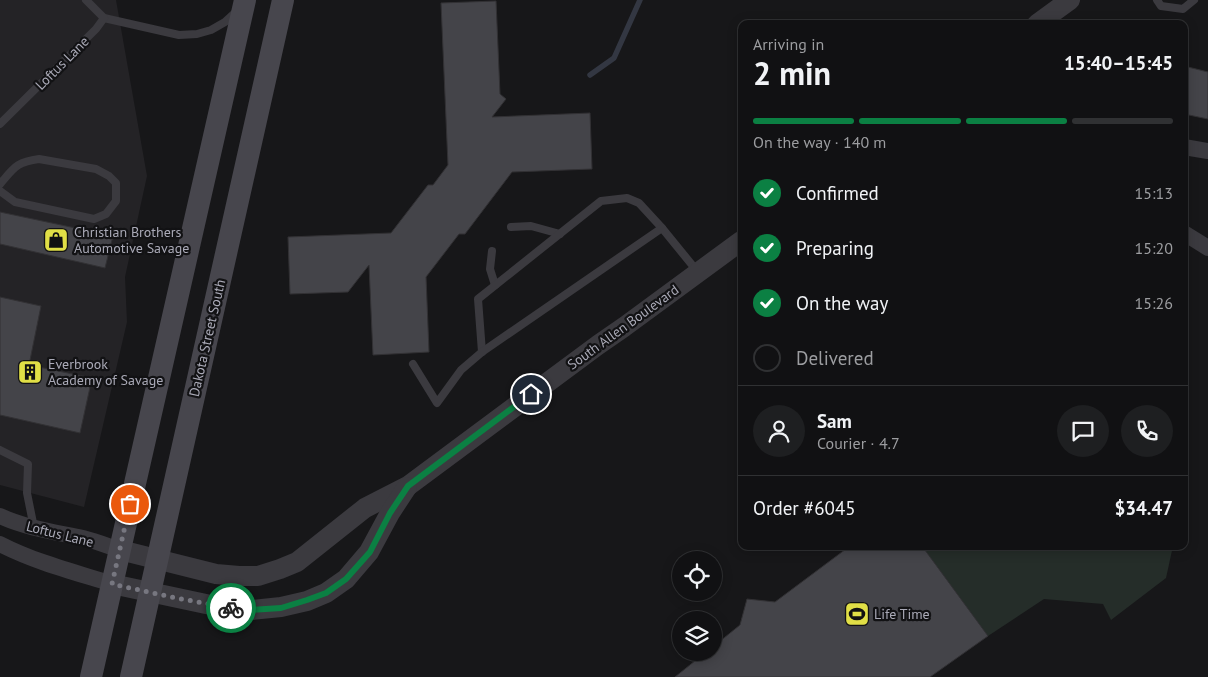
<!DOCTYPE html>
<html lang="en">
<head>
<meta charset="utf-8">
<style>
	:root { --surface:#111113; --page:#1e1f21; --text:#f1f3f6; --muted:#9c9da0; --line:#303133; --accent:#0b8043 }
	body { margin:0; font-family:"PT Sans",sans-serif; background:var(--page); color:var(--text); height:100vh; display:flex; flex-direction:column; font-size:19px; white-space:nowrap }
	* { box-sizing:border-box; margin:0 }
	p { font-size:16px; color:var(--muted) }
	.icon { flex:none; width:28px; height:28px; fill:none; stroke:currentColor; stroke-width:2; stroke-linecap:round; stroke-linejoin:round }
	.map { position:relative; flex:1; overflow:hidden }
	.sheet { position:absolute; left:738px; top:20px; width:450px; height:530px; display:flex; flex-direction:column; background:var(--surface); border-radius:10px; box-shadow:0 2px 12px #0003,0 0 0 1px var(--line) }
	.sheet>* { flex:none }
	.fabs { position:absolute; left:672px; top:551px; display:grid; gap:10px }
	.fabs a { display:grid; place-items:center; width:50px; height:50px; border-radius:50%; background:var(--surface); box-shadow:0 2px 12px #0003,0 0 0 1px var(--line); font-size:25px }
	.pin { position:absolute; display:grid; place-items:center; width:42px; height:42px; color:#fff; margin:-21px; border:2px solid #fff; border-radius:50%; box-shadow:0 1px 5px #0007 }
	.courier { position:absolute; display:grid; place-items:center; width:50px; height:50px; margin:-25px; border:4px solid #0b8043; border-radius:50%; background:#fff; color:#222; box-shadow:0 1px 6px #0007 }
	.head em { font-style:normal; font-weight:700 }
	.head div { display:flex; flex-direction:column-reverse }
	.head { display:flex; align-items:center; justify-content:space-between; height:85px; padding:0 15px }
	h1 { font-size:32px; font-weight:700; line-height:38px }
	.bar { display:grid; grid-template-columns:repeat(4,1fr); gap:8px 5px; align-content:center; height:60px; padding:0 15px }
	.bar i { height:6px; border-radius:4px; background:var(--line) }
	.bar .current { background:var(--accent) }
	.bar p { grid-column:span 4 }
	.line { display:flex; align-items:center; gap:12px; padding:0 15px; border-top:1px solid var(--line) }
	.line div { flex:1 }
	.round { display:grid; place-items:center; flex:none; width:52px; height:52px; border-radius:26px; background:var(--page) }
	ol { padding:0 15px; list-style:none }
	li { display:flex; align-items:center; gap:15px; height:55px }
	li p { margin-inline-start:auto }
	li .icon { padding:5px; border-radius:50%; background:var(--accent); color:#fff; stroke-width:4 }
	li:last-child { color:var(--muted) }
	li i { width:28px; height:28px; border:2px solid var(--line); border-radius:50% }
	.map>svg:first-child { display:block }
	.built { fill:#242326 }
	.green { fill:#252d29 }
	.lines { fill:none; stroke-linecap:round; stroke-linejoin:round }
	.stream { stroke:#333742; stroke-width:5.5 }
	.building { fill:#444449; stroke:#323134 }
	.service { stroke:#3b3a3f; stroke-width:8 }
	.minor { stroke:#3b3a3f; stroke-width:16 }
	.tertiary { stroke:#3b3a3f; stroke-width:20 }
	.secondary { stroke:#47464d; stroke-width:22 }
	.done { stroke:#777780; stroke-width:5; stroke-dasharray:0 9 }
	.route { stroke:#0b8043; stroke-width:6 }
	.labels { text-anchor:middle; stroke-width:4.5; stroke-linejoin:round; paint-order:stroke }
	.street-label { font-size:14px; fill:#aaaab7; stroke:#121214 }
	.poi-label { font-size:14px; fill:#aaaab7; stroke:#121214; text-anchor:start }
</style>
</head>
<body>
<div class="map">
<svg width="1208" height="677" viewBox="0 0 1208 677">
	<rect width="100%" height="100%" fill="#171719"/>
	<polygon class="built" points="0,0 116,0 147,176 125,277 127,322 84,507 0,485"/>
	<polygon class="green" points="922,546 1173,546 1166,578 1111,620 1103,604 1044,599 988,636"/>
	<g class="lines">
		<polyline class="stream" points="590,75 614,58 640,0"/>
	</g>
	<g class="building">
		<polygon points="496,1 500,94 506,99 492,117 590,113 592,169 512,172 465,234 459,234 426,277 429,352 373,355 369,265 348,292 290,294 288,237 391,233 428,185 433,185 448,165 441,3"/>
		<polygon points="1184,66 1208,72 1208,119 1184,114"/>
		<polygon points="0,212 113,236 105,268 0,244"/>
		<polygon points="0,297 41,306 29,365 92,378 80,433 0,415"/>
		<polygon points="850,546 922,546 988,636 930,677 675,677 706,652 714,652 714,646 740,625 747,599 775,602"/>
	</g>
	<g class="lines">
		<g class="service">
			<polyline points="1157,0 1161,6 1183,9 1194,0"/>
			<polyline points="104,18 179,35 197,34 211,30 225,22 237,11"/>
			<polyline points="0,124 96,29 104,18 86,0"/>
			<path d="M 0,184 C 14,168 16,162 39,159 L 96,169 L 109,176 L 116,183 L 116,201 L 106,214 L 94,219 L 15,202 L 0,191"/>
			<polyline points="511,227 531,226 560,234"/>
			<polyline points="492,251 490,269 495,285"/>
			<polyline points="482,352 478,299 601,201 627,198 639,203 662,228"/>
			<polyline points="413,364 437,403 461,370 482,352 662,228 697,271"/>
			<polyline points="0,450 28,464 27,493 34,528"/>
		</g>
		<g class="minor">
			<polyline points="1184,147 1208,151"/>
			<polyline points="1184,233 1208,248"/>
			<path d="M 0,516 C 26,528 55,532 83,538 C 95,541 108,546 120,550"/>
			<path d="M 0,544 C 35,562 74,572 112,584"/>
		</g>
		<g class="tertiary">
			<polyline points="1037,24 1070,0"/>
			<polyline points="120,550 216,574 239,576 258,576 280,569 297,562 365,508 408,486 598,345 624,327 741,241"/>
			<polyline points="112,584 220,607 252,610 281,607 307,601 326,593 346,579 369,552 390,513 407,487"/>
		</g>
		<g class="secondary">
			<polyline points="91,677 245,0"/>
			<polyline points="131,677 283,0"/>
		</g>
	</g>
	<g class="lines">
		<polyline class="done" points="130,504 112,584 176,598 231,608"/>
		<polyline class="route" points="231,608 252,610 281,608 307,600 326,593 346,579 370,552 390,513 408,486 531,394"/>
	</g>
	<defs>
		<symbol id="shop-square" viewBox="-11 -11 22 22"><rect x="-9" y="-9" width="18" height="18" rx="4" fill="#e1df46" stroke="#121214"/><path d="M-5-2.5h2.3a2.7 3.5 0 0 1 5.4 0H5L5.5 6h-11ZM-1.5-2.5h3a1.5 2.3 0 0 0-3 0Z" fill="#111"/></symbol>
		<symbol id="building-square" viewBox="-11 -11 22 22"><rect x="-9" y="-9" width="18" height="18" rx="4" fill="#e1df46" stroke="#121214"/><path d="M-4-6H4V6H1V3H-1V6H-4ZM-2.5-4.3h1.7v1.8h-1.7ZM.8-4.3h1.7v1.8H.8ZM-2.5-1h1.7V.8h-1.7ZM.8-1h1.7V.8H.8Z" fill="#111"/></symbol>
		<symbol id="stadium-square" viewBox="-11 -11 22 22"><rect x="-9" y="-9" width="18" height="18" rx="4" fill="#e1df46" stroke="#121214"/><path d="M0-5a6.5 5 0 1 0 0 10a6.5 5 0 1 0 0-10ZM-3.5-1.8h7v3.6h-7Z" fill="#111"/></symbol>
	</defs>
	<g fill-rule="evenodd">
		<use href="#shop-square" x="42" y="226" width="28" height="28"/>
		<use href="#building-square" x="16" y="358" width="28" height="28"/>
		<use href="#stadium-square" x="843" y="600" width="28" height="28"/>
	</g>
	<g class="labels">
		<g class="street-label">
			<text transform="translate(62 63) rotate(-45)" y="5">Loftus Lane</text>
			<text transform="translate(623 327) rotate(-36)" y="5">South Allen Boulevard</text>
			<text transform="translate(207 338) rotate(-77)" y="5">Dakota Street South</text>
			<text transform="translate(60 534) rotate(14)" y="5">Loftus Lane</text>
		</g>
		<g class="poi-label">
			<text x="74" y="237">Christian Brothers<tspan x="74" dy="16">Automotive Savage</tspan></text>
			<text x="48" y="369">Everbrook<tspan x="48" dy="16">Academy of Savage</tspan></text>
			<text x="874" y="619">Life Time</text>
		</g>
	</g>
</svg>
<div class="fabs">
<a><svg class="icon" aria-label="locate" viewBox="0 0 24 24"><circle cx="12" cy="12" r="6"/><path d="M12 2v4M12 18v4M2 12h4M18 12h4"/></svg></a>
<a><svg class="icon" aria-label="layers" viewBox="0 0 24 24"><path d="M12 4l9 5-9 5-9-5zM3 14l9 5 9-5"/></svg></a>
</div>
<div class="pin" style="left:130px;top:504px;background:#ea580c"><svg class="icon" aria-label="bag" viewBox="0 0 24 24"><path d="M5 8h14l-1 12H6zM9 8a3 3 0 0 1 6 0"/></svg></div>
<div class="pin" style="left:531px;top:394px;background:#1f2937"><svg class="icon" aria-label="home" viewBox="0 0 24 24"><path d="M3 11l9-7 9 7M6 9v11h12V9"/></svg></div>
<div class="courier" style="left:231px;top:608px"><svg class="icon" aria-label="bike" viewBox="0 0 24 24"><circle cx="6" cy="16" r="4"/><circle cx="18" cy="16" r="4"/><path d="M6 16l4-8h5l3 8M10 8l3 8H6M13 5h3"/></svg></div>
<section class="sheet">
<div class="head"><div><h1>2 min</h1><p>Arriving in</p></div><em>15:40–15:45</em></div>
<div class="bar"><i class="current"></i><i class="current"></i><i class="current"></i><i></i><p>On the way · 140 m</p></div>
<ol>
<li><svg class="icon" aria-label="check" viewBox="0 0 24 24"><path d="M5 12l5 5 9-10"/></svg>Confirmed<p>15:13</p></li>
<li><svg class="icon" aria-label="check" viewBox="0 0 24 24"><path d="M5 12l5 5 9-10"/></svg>Preparing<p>15:20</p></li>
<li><svg class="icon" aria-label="check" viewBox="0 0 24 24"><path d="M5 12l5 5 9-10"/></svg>On the way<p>15:26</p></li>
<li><i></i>Delivered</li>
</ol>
<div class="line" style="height:90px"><a class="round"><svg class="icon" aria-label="person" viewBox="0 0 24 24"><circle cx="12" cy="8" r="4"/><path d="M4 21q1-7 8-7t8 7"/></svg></a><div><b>Sam</b><p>Courier · 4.7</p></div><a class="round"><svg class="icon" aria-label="chat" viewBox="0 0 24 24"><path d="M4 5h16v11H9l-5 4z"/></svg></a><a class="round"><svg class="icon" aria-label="phone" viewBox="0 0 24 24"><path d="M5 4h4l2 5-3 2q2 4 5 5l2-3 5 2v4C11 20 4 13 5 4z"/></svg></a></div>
<div class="line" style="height:65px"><div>Order #6045</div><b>$34.47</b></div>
</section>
</div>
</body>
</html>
